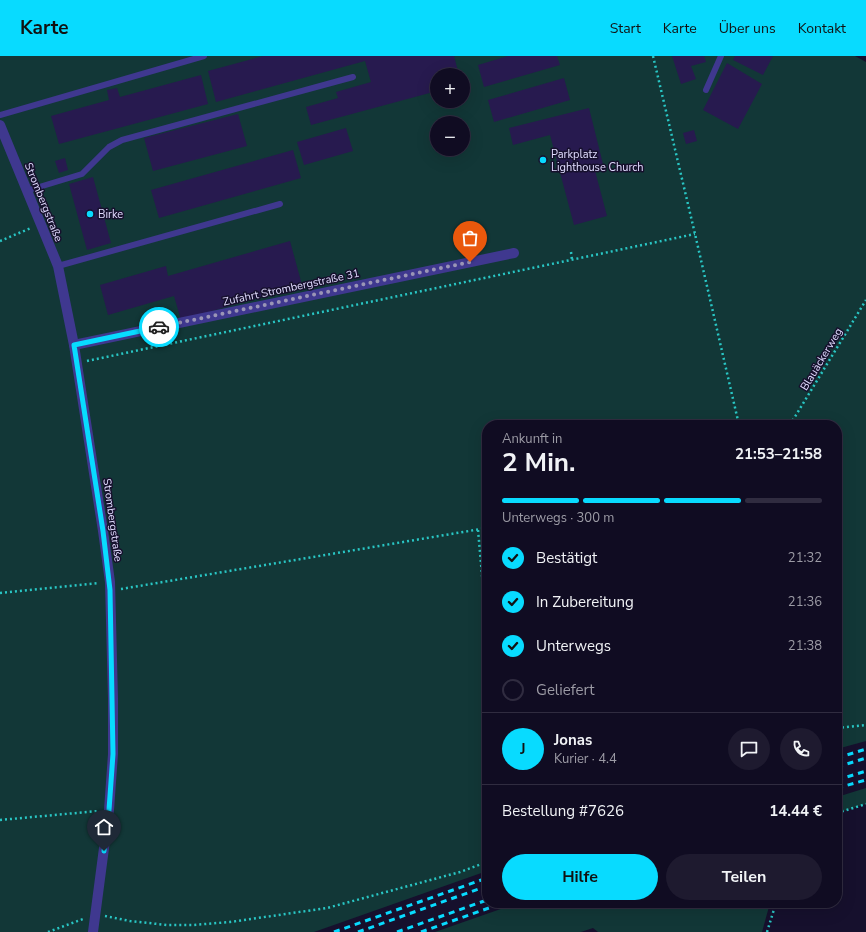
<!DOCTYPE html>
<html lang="de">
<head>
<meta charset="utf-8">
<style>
	:root { --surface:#100c22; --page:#1e1a2f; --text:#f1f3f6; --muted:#9c9ba5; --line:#302c40; --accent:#08dbff }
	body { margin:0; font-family:"Nunito Sans",sans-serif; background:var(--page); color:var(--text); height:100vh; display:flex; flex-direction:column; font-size:15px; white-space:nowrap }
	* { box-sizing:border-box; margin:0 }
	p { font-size:13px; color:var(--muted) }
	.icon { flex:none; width:22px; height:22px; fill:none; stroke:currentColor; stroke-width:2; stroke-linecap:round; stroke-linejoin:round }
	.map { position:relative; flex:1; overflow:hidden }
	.sheet { position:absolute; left:482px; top:364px; width:360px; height:488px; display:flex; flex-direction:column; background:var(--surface); border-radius:16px; box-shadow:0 4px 16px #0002,0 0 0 1px var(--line) }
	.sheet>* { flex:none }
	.tools { position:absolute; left:430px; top:12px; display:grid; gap:8px }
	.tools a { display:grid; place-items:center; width:40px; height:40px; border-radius:50%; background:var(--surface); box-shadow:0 4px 16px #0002,0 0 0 1px var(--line); font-size:20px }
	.pin { position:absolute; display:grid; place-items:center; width:34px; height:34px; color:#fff; margin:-41px -17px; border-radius:50% 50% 50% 0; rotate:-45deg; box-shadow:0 0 4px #0007 }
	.pin .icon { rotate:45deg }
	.courier { position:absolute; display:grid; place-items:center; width:40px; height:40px; margin:-20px; border:3px solid #08dbff; border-radius:50%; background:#fff; color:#222; box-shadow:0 1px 5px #0007 }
	.headline em { font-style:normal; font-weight:700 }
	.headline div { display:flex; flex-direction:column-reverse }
	.headline { display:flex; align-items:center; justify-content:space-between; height:68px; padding:0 20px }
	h1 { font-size:26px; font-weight:700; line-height:30px }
	.bar { display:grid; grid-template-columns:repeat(4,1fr); gap:6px 4px; align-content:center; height:48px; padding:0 20px }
	.bar i { height:5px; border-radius:3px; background:var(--line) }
	.bar .active { background:var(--accent) }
	.bar p { grid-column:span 4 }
	.line { display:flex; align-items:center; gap:10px; padding:0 20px; border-top:1px solid var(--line) }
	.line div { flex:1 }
	.round { display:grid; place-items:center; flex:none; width:42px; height:42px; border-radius:21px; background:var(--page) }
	ol { padding:0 20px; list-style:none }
	li { display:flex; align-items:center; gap:12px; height:44px }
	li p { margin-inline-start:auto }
	li .icon { padding:4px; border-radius:50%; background:var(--accent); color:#111; stroke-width:4 }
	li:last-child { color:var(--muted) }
	li i { width:22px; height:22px; border:2px solid var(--line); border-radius:50% }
	.cta { display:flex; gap:8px; margin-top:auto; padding:8px 20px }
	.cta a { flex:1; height:46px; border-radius:24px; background:var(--accent); color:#111; font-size:16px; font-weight:700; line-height:46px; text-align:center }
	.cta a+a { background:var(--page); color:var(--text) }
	header { display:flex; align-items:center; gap:24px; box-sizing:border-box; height:56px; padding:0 20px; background:var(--accent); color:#111 }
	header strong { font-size:19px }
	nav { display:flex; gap:22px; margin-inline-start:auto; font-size:14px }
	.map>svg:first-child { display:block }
	.green { fill:#123737; fill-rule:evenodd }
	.building { fill:#271a4f }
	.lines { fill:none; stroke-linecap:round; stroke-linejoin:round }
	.path { stroke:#29c6c4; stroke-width:2.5; stroke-dasharray:2 3; stroke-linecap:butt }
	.service { stroke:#3f388f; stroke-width:6 }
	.minor { stroke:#3f388f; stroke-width:10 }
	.rail { stroke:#08dbff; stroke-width:3; stroke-dasharray:6 5; stroke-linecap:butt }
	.done { stroke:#9a95b6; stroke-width:4; stroke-dasharray:0 7.2 }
	.route { stroke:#08dbff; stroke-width:5 }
	.poi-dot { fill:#08dbff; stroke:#16102d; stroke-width:1.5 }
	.labels { text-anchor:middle; stroke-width:3; stroke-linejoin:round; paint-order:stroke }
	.poi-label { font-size:11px; fill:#e1dcff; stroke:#16102d; text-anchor:start }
	.street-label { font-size:11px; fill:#e1dcff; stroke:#16102d }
</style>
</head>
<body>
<header>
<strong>Karte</strong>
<nav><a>Start</a><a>Karte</a><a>Über uns</a><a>Kontakt</a></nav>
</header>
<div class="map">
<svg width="866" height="876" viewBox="0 0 866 876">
	<rect width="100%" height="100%" fill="#16102d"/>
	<g class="green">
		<path d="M 0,0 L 855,0 L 866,6 L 866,685 L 837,693 L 837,369 L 487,369 L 487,815 L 314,876 L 0,876 ZM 437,19 L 463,19 L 463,45 L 437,45 ZM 437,67 L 463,67 L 463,93 L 437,93 Z"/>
		<polygon points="866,732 866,748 837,757 837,741"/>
		<polygon points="518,847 770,847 762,876 598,876 593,872 581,876 435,876"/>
	</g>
	<g class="building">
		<polygon points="263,0 454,0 459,19 437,19 437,35 311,69 306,51 338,42 336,36 371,26 365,5 216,46 208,15"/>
		<polygon points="508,0 557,0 560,9 484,31 478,9"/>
		<polygon points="672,0 704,0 706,6 691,10 696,23 681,28"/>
		<polygon points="735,0 773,0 763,19 733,4"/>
		<polygon points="727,7 762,28 738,73 703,54"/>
		<polygon points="201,19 208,48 59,88 51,60 109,44 107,34 117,32 120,41"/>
		<polygon points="564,22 570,44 494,66 488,44"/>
		<polygon points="589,52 603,108 594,111 607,160 574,169 550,79 513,89 509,72"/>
		<polygon points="238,58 247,90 153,115 144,82"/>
		<polygon points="346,72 353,95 304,109 297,86"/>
		<polygon points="694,74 697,85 686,88 683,77"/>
		<polygon points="293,94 301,122 159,162 151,134"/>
		<polygon points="65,102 68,114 59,117 55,105"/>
		<polygon points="93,121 111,187 87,194 69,128"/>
		<polygon points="290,185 302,229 181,264 174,240 108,259 100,229 166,210 168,220"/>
	</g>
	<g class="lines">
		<g class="path">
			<polyline points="653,0 695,178 739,369"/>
			<polyline points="0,185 31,172"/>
			<polyline points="571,196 572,204"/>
			<polyline points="87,305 695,178"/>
			<polyline points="790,369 866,244"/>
			<polyline points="478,474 487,575"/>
			<polyline points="121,533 487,472"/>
			<polyline points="0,537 99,527"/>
			<polyline points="837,672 866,669"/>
			<polyline points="837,757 866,748"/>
			<polyline points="0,764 98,755"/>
			<polyline points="105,860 130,865 167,869 193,869 230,866 327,852 460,816 487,806"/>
			<polyline points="48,876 83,863"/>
			<polyline points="767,876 776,847"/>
		</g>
		<g class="service">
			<polyline points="706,34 721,0"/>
			<polyline points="0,59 204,0"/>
			<polyline points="26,135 82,118 109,91 122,84 353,21"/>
			<polyline points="58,210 280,148"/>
		</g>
		<g class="minor">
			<polyline points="0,69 58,210 74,289 103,475 110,526 113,643 113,698 109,754 93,876"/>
			<polyline points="74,289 514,197"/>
		</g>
		<g class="rail">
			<polyline points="837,702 866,693"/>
			<polyline points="837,711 866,702"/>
			<polyline points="837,724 866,715"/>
			<polyline points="837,732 866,724"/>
			<polyline points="334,876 487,822"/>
			<polyline points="358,876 487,830"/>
			<polyline points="397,876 487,844"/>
			<polyline points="421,876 503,847"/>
		</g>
	</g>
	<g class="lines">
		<polyline class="done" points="159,271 470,206"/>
		<polyline class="route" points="104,795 109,754 113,698 110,534 103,475 74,289 159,271"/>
	</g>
	<g class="poi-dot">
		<circle cx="543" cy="104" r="4"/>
		<circle cx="90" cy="158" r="4"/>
	</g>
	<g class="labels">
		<g class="poi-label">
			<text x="551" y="102">Parkplatz<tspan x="551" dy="13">Lighthouse Church</tspan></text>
			<text x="98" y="162">Birke</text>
		</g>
		<g class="street-label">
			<text transform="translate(44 146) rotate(68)" y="4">Strombergstraße</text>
			<text transform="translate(291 231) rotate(-12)" y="4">Zufahrt Strombergstraße 31</text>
			<text transform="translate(821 303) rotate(-59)" y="4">Blauäckerweg</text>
			<text transform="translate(113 464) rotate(82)" y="4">Strombergstraße</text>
		</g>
	</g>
</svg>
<div class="tools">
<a>+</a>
<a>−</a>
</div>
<div class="pin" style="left:470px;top:206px;background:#ea580c"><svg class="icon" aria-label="bag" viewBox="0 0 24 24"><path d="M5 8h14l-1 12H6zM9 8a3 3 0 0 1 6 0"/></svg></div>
<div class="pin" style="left:104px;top:795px;background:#1f2937"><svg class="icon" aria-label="home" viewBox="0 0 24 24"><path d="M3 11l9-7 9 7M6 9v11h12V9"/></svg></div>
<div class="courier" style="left:159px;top:271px"><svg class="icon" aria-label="car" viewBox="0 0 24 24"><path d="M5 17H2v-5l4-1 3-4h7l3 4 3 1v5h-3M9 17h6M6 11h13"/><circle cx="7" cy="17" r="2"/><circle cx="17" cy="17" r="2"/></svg></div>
<section class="sheet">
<div class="headline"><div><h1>2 Min.</h1><p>Ankunft in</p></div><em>21:53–21:58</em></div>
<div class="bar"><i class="active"></i><i class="active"></i><i class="active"></i><i></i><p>Unterwegs · 300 m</p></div>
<ol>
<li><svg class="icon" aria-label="check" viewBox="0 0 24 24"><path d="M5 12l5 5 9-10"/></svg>Bestätigt<p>21:32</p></li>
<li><svg class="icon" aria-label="check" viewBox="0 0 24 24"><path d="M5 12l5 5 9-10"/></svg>In Zubereitung<p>21:36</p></li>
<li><svg class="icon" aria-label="check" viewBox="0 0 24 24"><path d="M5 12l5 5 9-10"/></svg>Unterwegs<p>21:38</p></li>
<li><i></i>Geliefert</li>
</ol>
<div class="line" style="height:72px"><b class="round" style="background:var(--accent);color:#111">J</b><div><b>Jonas</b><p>Kurier · 4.4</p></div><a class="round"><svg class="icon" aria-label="chat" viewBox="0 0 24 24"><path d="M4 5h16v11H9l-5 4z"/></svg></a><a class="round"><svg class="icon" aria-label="phone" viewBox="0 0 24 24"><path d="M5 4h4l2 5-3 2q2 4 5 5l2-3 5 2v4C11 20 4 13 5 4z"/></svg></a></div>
<div class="line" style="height:52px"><div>Bestellung #7626</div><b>14.44 €</b></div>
<div class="cta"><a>Hilfe</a><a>Teilen</a></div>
</section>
</div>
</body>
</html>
